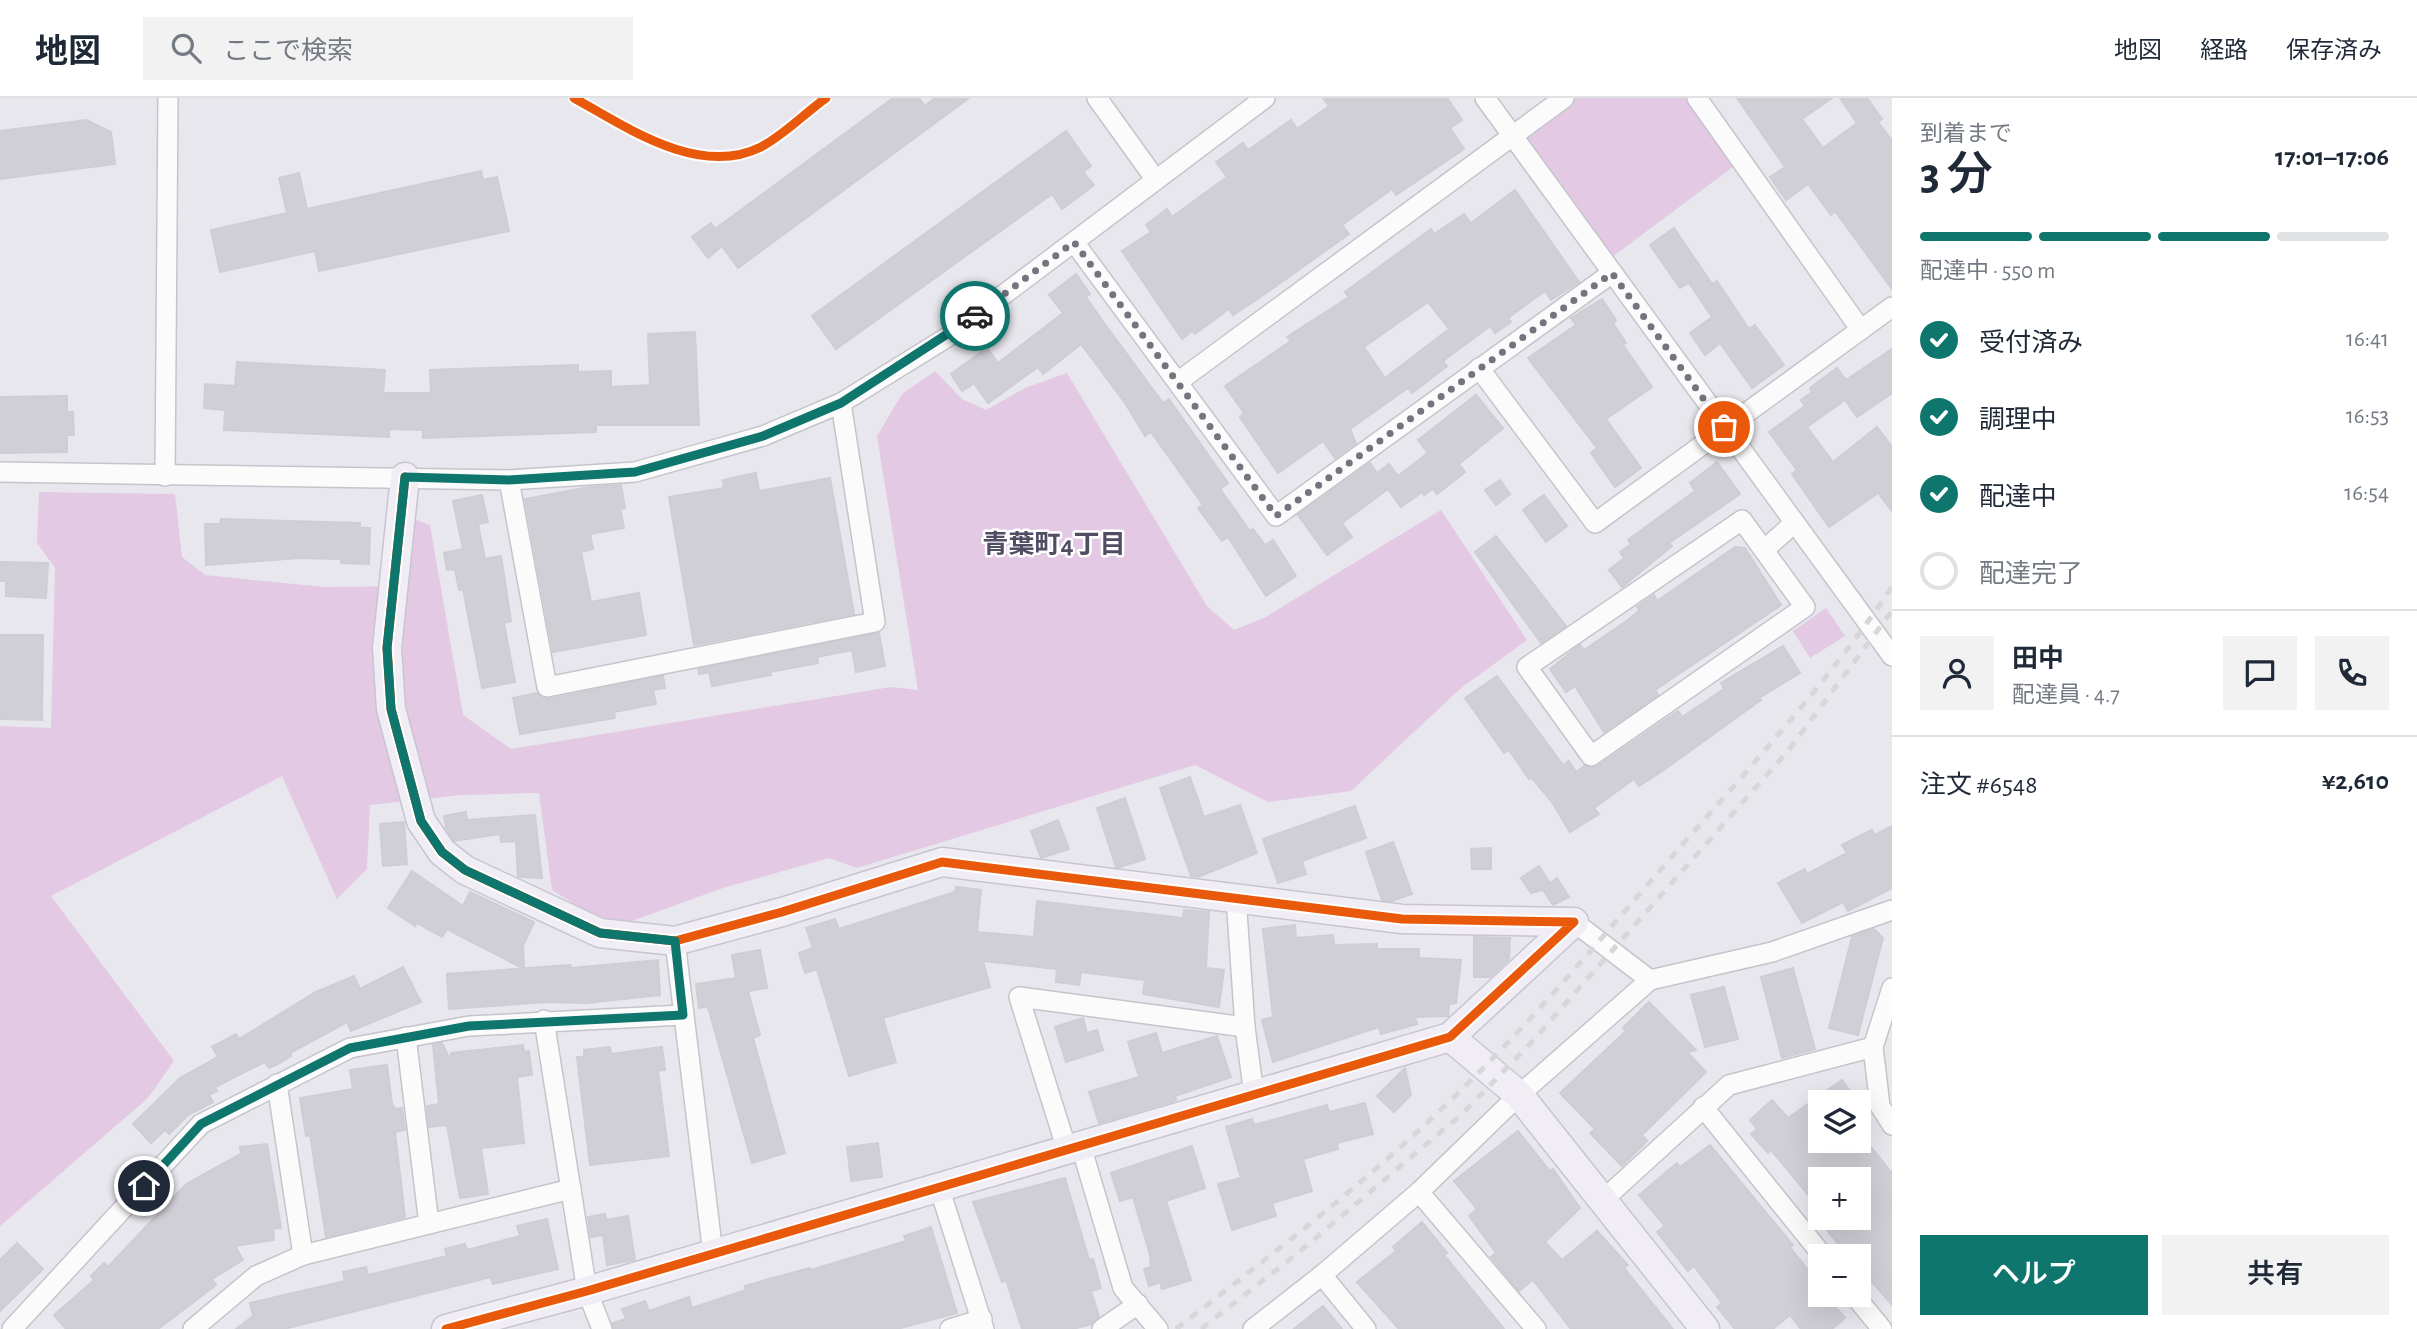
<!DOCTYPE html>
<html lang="ja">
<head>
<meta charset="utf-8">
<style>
	:root { --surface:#fff; --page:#f2f2f3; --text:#1f2937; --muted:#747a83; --line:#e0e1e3; --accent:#0f766e }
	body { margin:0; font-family:"Alegreya Sans","Noto Sans JP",sans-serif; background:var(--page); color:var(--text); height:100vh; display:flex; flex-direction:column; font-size:26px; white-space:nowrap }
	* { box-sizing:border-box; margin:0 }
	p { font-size:23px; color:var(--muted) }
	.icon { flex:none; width:38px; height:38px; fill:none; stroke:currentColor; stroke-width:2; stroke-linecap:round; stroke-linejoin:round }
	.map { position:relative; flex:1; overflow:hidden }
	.sheet { display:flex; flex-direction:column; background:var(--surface); width:525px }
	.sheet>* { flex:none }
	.tools { position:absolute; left:1808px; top:992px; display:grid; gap:14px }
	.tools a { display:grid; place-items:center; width:63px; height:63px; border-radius:0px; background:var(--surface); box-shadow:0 7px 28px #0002; font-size:35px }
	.pin { position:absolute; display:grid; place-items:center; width:60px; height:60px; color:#fff; margin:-30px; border:4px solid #fff; border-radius:50%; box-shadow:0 2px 7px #0007 }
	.courier { position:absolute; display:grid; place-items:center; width:70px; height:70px; margin:-35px; border:5px solid #0f766e; border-radius:50%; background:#fff; color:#222; box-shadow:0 2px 9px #0007 }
	.head em { font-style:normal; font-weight:600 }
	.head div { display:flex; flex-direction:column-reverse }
	.head { display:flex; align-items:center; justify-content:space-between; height:119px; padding:0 28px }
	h1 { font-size:46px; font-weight:600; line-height:52px }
	.bar { display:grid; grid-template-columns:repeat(4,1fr); gap:10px 7px; align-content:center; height:84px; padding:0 28px }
	.bar i { height:9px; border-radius:5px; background:var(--line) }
	.bar .selected { background:var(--accent) }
	.bar p { grid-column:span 4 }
	.line { display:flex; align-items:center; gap:18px; padding:0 28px; border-top:2px solid var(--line) }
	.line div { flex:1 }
	.round { display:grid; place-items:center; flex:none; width:74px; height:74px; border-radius:0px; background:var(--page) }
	ol { padding:0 28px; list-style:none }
	li { display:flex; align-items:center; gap:21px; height:77px }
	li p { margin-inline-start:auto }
	li .icon { padding:7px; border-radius:50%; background:var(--accent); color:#fff; stroke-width:4 }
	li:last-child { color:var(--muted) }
	li i { width:38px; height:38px; border:4px solid var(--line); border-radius:50% }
	.cta { display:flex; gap:14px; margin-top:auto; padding:14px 28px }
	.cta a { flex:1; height:80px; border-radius:0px; background:var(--accent); color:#fff; font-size:28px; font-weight:600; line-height:80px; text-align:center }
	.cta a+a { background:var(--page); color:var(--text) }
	header { display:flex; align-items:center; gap:42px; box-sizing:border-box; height:98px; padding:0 35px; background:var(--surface); border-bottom:2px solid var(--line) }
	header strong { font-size:33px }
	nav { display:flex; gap:38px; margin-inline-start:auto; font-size:24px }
	.search { width:490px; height:63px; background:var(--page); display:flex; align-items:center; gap:18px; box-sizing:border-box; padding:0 24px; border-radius:0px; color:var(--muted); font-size:26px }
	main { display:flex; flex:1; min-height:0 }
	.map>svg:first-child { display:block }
	.green { fill:#e4c9e5 }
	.building { fill:#d1cfd6; stroke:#cecdd5; stroke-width:2; fill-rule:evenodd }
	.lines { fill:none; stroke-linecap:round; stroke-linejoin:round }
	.street-casing { stroke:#c6c4cb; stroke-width:22 }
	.secondary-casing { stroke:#c8c4d1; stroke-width:31 }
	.street { stroke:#fcfbfc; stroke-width:19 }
	.secondary { stroke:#f0edf4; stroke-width:28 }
	.rail { stroke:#d7d7d8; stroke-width:5; stroke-dasharray:9 9; stroke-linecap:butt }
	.cycleway-casing { stroke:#fff; stroke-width:13 }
	.cycleway { stroke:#e8590c; stroke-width:9 }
	.done { stroke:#75737d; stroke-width:7; stroke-dasharray:0 12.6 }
	.route { stroke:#0f766e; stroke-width:9 }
	.labels { text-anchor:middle; stroke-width:5; stroke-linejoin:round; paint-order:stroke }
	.neighbourhood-label { font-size:26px; font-weight:bold; fill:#514d63; stroke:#fff }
</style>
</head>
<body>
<header>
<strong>地図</strong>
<div class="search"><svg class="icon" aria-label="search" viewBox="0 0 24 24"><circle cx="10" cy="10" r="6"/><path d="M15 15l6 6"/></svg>ここで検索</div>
<nav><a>地図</a><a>経路</a><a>保存済み</a></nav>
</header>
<main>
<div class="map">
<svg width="1892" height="1231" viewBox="0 0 1892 1231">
	<rect width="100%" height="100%" fill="#e8e7ed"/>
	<g class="green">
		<polygon points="1564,0 1697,0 1741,63 1604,165 1512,36"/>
		<polygon points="935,273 962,301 986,312 1025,290 1067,275 1207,508 1234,532 1264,520 1441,412 1527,542 1461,590 1351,693 1268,704 1195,667 857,770 829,760 723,790 629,824 594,818 552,792 539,695 461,697 370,707 367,771 337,801 282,678 51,798 174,963 148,1000 0,1128 0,628 51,630 55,470 37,445 39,394 175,396 182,459 205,477 324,489 404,488 412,420 430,427 463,617 511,651 891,589 918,592 877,338 902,296"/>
		<polygon points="1826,510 1845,538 1810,560 1793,533"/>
	</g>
	<g class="building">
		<polygon points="893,0 919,0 925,8 935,0 969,0 738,170 722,148 708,160 692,139 711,125 715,131"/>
		<polygon points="1323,0 1447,0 1462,22 1450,30 1464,51 1396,97 1392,91 1342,127 1349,136 1259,200 1233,217 1229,211 1195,236 1192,233 1182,241 1122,153 1151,134 1146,127 1167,111 1172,119 1227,79 1216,64 1243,45 1248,52 1291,22 1297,31 1329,8"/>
		<polygon points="1737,0 1832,0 1802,21 1823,50 1857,25 1840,0 1867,0 1882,21 1878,24 1892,43 1892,191 1835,113 1831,117 1808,86 1786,102 1770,79 1785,69"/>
		<polygon points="86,22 111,34 115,66 0,81 0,33"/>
		<polygon points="1066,33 1091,68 1083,74 1094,87 1062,111 1052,96 836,251 812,218"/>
		<polygon points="481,73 483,82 497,79 509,133 319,173 315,153 220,174 211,132 287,115 279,80 299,75 307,111"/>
		<path d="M 1515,92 L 1579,184 L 1551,202 L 1545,193 L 1508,220 L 1511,224 L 1495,235 L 1490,228 L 1443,263 L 1447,268 L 1412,295 L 1408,290 L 1350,331 L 1356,345 L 1335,360 L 1323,343 L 1278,375 L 1240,319 L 1244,315 L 1225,288 L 1291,243 L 1287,239 L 1349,199 L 1345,194 L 1431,131 L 1434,136 L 1464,116 L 1471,125 ZM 1428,204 L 1449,231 L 1385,280 L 1364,249 Z"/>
		<polygon points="1674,130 1712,186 1717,183 1749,231 1755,227 1784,267 1752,290 1720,245 1705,257 1690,235 1712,219 1689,185 1680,190 1650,147"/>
		<polygon points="1076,176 1090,196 1086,199 1104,225 1163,305 1169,301 1228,385 1220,391 1250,433 1253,431 1265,447 1273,442 1296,478 1266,498 1228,439 1222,443 1198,410 1203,407 1151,334 1145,338 1125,305 1081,246 1043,276 1038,269 988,305 974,285 962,293 951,276 987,250 998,265 1063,215 1049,197"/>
		<polygon points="1602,201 1616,222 1613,225 1626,245 1623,247 1652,289 1606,321 1641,370 1615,389 1591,355 1597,350 1528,260 1576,227 1571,220"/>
		<polygon points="695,234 699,327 596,327 596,334 423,340 423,332 389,331 389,339 224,332 225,312 204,310 205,286 235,288 237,264 385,272 383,295 431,295 430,272 578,267 578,274 611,273 611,289 650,287 648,236"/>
		<polygon points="1892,251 1892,295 1857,319 1845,302 1807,329 1833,364 1877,329 1892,349 1892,413 1878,395 1829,429 1792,376 1797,372 1769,334 1805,308 1801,302 1812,294 1810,290 1837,270 1846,282"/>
		<polygon points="1476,297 1503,330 1459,366 1465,374 1437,396 1433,391 1424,397 1422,394 1401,409 1388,391 1342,425 1352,439 1327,457 1298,417 1370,365 1377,375 1389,366 1398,378 1428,355 1418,342"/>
		<polygon points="67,298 67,314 73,314 74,337 67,337 67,354 0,355 0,299"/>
		<polygon points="1717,364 1740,396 1669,445 1672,448 1622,489 1609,472 1624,460 1620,454 1631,446 1628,442 1695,393 1690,385"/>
		<polygon points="756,375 759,393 830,380 854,516 694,547 669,399 724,390 723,382"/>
		<polygon points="1500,382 1510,396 1496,407 1485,392"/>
		<polygon points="621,387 625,410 620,411 624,430 590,436 593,451 581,454 591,504 639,495 646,537 553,554 525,401 589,389"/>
		<polygon points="482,397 488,424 478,426 485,461 501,458 511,523 504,525 515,584 482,590 463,491 459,492 455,471 447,472 444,455 463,451 453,403"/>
		<polygon points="1544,397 1567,428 1546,444 1523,412"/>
		<polygon points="221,421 360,425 360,430 370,430 369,466 341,465 342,461 299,460 206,467 205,426 220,426"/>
		<polygon points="1496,438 1566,528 1541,545 1475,454"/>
		<polygon points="1735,449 1745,450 1781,507 1655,592 1658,597 1604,634 1575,588 1566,594 1550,571 1580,547 1584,552 1628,522 1640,512 1637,509 1654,497 1657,503"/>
		<polygon points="0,464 48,465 46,500 6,498 6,483 0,483"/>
		<polygon points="879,535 885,568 856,574 852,552 817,559 818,565 770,574 771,577 712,588 709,574 699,576 698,571"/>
		<polygon points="0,537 43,537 42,622 0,621"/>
		<polygon points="1783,548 1800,575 1759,600 1761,602 1661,674 1639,688 1634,681 1594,710 1599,716 1570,734 1552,704 1532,680 1529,681 1509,652 1504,655 1465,600 1497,578 1563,667 1569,663 1576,674 1584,668 1598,668 1678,613 1682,619 1724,591 1721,585"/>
		<polygon points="663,578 665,590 653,592 656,606 614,614 615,620 520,636 513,600 537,595 549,601"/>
		<polygon points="1190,679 1204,719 1240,707 1257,755 1198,779 1191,778 1160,690"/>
		<polygon points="1125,700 1145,761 1120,769 1116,769 1097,710"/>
		<polygon points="1355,708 1366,740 1302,763 1306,776 1278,785 1263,741"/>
		<polygon points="466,714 467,722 535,717 542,780 518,779 516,743 501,744 500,736 454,743 446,730 444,718"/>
		<polygon points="1058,722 1069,751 1041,760 1031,733"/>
		<polygon points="404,724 407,766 383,768 380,726"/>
		<polygon points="1892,728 1892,790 1848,813 1843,804 1802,825 1778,785 1805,771 1807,776 1847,755 1842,747 1872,732 1874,737"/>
		<polygon points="1393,744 1412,796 1392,803 1382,802 1366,754"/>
		<polygon points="1491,750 1491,771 1472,771 1471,751"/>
		<polygon points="1539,768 1550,785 1557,780 1569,799 1553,807 1543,792 1531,795 1521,780"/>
		<polygon points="412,773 463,808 470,794 534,824 523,848 524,871 447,831 442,839 417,825 415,828 388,810"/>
		<polygon points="956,789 981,792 977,834 1034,839 1037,803 1183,820 1184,812 1209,814 1206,870 1224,872 1219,909 1143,896 1145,882 1081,874 1079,887 1056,884 1057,871 983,863 990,889 883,920 896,964 849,978 817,871 805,875 799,855 813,850 806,830 835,821 839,831 955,794"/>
		<polygon points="1295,827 1296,840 1333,837 1334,847 1377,846 1377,851 1419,851 1419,860 1461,862 1456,905 1449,906 1448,918 1415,919 1417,926 1381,936 1379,929 1273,964 1262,922 1273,919 1263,831"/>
		<polygon points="1874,831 1883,840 1858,937 1829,930 1852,839"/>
		<polygon points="1474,839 1510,840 1509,861 1490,879 1474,879"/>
		<polygon points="760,852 767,890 748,893 760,937 753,940 785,1055 752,1065 708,909 699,910 696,886 736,880 732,857"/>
		<polygon points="658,862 660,897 586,905 547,904 449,911 447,876 570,867 571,870"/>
		<polygon points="403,869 421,904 351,933 347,924 290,955 291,958 278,966 269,970 265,964 215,989 217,993 209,997 213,1004 188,1017 169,1036 165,1032 151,1045 133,1026 180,980 218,959 212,949 236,936 239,941 316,894 354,878 360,891"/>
		<polygon points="1793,870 1815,951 1782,960 1761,879"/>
		<polygon points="1724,889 1738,941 1705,949 1691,897"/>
		<polygon points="1649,904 1696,952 1687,954 1706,974 1642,1037 1647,1043 1622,1068 1590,1035 1595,1031 1560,995 1626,933 1623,930"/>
		<polygon points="1083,920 1087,935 1097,932 1103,952 1066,964 1055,929"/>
		<polygon points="1156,935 1162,955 1217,938 1231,979 1175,998 1176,1002 1099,1025 1089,994 1139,979 1128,944"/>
		<polygon points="442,945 451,964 451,955 523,947 524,954 529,953 532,977 517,979 524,1045 481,1050 488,1096 460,1100 447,1027 429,1029 427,1008 439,1006 433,947"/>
		<polygon points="610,949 611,956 662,949 665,972 658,973 669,1058 590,1067 577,959 584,959 584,952"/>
		<polygon points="387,967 392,1006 395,1011 402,1010 405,1032 395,1034 405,1119 326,1139 310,1037 306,1038 300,1000 353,991 350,972"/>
		<polygon points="1405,970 1411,997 1394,1014 1377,998"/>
		<polygon points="1842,982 1858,1004 1820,1004 1820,1043 1866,1043 1892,1075 1892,1207 1867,1178 1858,1185 1858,1158 1848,1158 1817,1120 1858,1120 1858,1082 1820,1082 1820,1111 1771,1052 1768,1055 1751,1036 1757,1031 1750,1022 1772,1002 1788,1020"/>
		<polygon points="1365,1005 1373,1036 1337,1045 1338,1051 1303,1061 1312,1093 1272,1105 1276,1118 1232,1132 1218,1086 1241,1080 1226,1029 1252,1021 1254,1027 1327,1007 1329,1014"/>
		<polygon points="1518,1033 1550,1073 1553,1071 1580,1110 1545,1144 1562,1162 1597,1133 1628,1167 1624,1170 1673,1231 1571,1231 1533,1182 1519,1193 1491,1159 1496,1155 1469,1118 1477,1111 1454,1083"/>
		<polygon points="878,1045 882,1079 851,1083 847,1049"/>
		<polygon points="267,1046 281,1130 273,1131 274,1142 235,1148 243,1162 212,1181 216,1187 158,1231 66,1231 54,1217 94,1182 91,1178 104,1165 108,1169 186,1086 241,1056 240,1049"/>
		<polygon points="1710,1047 1793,1147 1790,1149 1818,1185 1816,1187 1820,1197 1825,1197 1845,1220 1832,1231 1801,1231 1790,1217 1773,1231 1735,1231 1717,1209 1722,1205 1694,1168 1688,1173 1657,1134 1665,1128 1639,1097 1677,1065 1680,1069"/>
		<polygon points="1192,1048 1205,1090 1166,1103 1191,1182 1162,1191 1160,1184 1149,1188 1144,1171 1151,1169 1150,1157 1133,1099 1120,1103 1111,1075"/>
		<polygon points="1065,1080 1089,1162 1093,1161 1101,1190 1091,1193 1099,1218 1091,1226 1073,1231 1022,1231 1006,1182 1002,1184 973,1104"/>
		<polygon points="605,1116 606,1122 628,1118 635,1162 607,1167 603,1137 591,1139 588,1119"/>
		<polygon points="547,1121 558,1171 493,1186 491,1179 284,1231 236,1231 253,1218 250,1205 345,1183 343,1174 366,1169 368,1177 447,1158 445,1151 465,1146 467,1152 520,1138 517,1128"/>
		<polygon points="1422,1124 1447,1155 1444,1157 1504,1231 1399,1231 1357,1184 1396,1153 1393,1149"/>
		<polygon points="931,1129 957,1215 897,1231 614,1231 613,1225 626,1221 622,1211 645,1203 649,1213 689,1199 692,1210 746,1192 745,1188 769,1181 810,1170 811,1172 906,1143 904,1138"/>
		<polygon points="17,1145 43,1171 0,1213 0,1162"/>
		<polygon points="1323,1208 1342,1231 1294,1231"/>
	</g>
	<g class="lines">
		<defs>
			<g id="street">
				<polyline points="1097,0 1156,82"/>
				<polyline points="1485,0 1892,558"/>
				<polyline points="1697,0 1861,232"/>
				<polyline points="1074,144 1276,418 1612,175"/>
				<polyline points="1479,270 1595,425 1892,209"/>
				<polyline points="1179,283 1564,0"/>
				<polyline points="0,374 509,382 635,374 763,338 841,305 946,240 1265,0"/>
				<polyline points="165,378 168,0"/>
				<polyline points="509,382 547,589 875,524 841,305"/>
				<polygon points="1742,422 1805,509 1591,658 1527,569"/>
				<polyline points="1764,452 1793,426"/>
				<polyline points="1236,799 1245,929 1254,997"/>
				<polyline points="1574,824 1650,882"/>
				<polyline points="675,843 713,1156"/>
				<polyline points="1892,890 1873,949 1880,1008 1892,1027"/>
				<polyline points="544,922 587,1193 602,1231"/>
				<polyline points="406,939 429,1126"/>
				<polyline points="277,986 303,1157"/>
				<polyline points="1703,1009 1823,1158"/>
				<polyline points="1081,1048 1123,1190 1158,1231"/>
				<polyline points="1067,1052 1019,899 1245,929"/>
				<polyline points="939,1089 984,1231"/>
				<polyline points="1419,1094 1536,1231"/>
				<polyline points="1603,1102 1729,987 1873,949"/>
				<polyline points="1322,1177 1366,1231"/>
				<polyline points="1854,1197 1882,1231"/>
				<polyline points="12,1231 201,1026 350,950 469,928 683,917"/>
				<polyline points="193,1231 256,1178 303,1157 571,1091"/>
				<polyline points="950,1231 982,1221"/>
				<polyline points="1102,1231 1138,1206"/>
				<polyline points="1253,1231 1322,1177 1419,1094 1519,997 1650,882 1772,854 1892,812"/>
			</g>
			<g id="secondary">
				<polyline points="405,379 387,550 391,611 421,723 442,754 465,772 600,835 675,843 782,814 942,764 1402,821 1574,824 1450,939 587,1193 446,1231"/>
				<polyline points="1450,939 1519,997 1705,1231"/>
			</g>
		</defs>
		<use href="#street" class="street-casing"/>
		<use href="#secondary" class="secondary-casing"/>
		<use href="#street" class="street"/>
		<use href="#secondary" class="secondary"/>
		<g class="rail">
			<path d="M 1176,1231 C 1270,1158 1366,1085 1452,1001 C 1534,922 1607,833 1682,747 C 1755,664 1830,581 1892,489"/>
			<polyline points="1201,1231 1298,1155 1462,1016 1529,947 1788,653 1892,513"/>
		</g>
		<defs>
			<g id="cycleway">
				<path d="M 574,0 C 626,29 699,80 761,49 C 784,37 805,15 826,0"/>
				<polyline points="405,379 387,550 391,611 421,723 442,754 465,772 600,835 675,843 782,814 942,764 1402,821 1574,824 1450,939 587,1193 446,1231"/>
			</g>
		</defs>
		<use href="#cycleway" class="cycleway-casing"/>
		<use href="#cycleway" class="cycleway"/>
	</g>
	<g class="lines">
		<polyline class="done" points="975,218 1074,144 1276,418 1612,175 1724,329"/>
		<polyline class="route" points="144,1088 201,1026 350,950 469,928 683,917 675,843 600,835 465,772 442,754 421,723 391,611 387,550 405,379 509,382 635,374 763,338 841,305 975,218"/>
	</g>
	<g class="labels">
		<g class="neighbourhood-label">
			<text x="1054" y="455">青葉町4丁目</text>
		</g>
	</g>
</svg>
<div class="tools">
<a><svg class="icon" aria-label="layers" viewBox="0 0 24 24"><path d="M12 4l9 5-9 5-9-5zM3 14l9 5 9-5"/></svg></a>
<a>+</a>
<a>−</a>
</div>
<div class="pin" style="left:1724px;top:329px;background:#ea580c"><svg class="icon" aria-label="bag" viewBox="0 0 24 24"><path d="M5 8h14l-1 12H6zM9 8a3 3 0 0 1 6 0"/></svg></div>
<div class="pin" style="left:144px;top:1088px;background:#1f2937"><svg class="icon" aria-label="home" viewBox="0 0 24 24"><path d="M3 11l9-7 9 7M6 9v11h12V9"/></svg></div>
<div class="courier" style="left:975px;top:218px"><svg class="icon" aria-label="car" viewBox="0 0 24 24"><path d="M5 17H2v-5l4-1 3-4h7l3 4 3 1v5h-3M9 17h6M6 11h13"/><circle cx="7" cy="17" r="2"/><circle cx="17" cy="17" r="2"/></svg></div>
</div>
<section class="sheet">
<div class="head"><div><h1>3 分</h1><p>到着まで</p></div><em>17:01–17:06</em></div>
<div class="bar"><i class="selected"></i><i class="selected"></i><i class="selected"></i><i></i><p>配達中 · 550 m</p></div>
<ol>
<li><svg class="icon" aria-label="check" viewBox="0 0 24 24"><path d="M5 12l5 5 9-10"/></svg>受付済み<p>16:41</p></li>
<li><svg class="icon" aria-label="check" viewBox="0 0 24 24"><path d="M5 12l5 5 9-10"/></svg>調理中<p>16:53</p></li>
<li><svg class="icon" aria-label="check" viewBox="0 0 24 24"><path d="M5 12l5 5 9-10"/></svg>配達中<p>16:54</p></li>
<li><i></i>配達完了</li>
</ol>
<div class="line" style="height:126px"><a class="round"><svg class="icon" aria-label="person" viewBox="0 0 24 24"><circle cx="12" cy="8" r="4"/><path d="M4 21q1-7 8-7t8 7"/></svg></a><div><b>田中</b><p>配達員 · 4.7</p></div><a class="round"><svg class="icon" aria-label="chat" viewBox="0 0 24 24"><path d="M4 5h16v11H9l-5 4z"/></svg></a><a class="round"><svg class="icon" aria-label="phone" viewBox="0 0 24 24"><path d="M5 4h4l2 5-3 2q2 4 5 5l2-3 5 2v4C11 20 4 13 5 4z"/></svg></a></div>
<div class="line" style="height:91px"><div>注文 #6548</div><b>¥2,610</b></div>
<div class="cta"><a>ヘルプ</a><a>共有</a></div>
</section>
</main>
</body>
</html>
